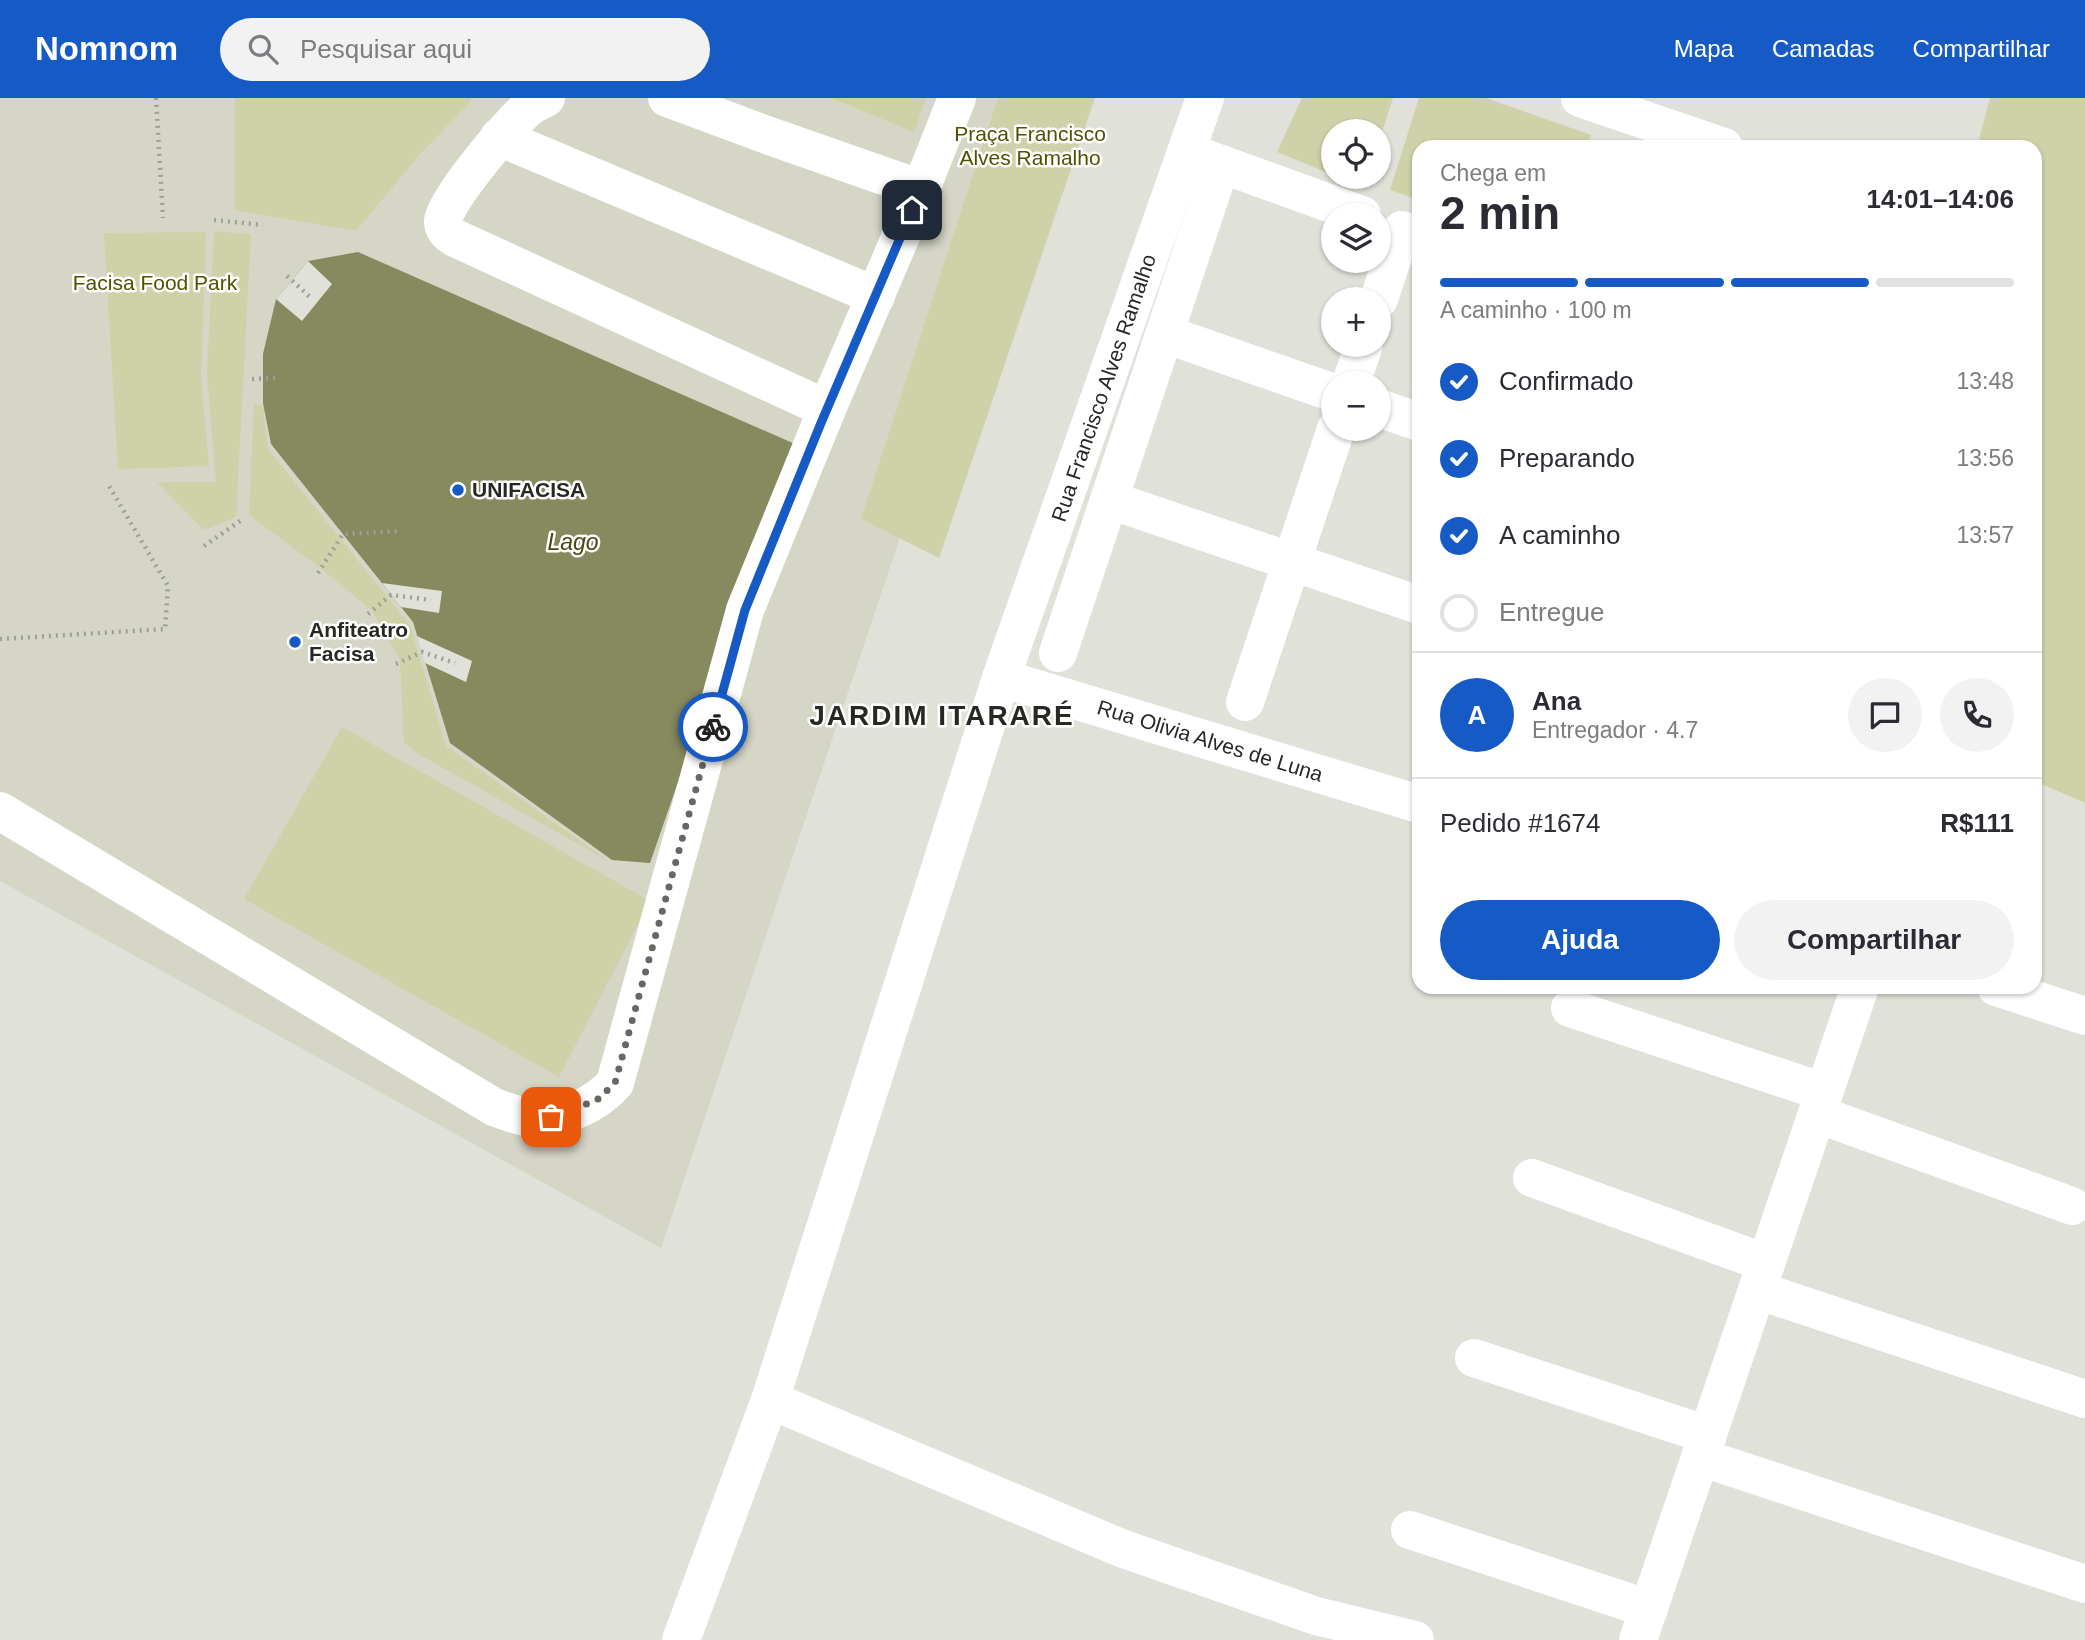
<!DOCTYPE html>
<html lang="pt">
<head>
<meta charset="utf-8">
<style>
	:root { --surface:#fff; --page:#f2f2f3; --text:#2b2b33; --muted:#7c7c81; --line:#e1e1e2; --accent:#165ac5 }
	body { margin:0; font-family:Arial,sans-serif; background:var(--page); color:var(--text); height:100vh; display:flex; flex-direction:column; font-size:26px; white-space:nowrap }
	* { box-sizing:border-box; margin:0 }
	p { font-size:23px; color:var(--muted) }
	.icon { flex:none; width:38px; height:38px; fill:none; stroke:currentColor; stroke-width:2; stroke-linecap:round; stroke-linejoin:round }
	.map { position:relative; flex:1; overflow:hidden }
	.details { position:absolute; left:1412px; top:42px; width:630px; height:854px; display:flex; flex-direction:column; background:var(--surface); border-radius:21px; box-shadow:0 2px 5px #0004 }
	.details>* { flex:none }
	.buttons { position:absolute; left:1321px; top:21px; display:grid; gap:14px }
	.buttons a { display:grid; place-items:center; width:70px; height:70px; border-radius:50%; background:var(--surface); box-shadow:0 2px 5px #0004; font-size:35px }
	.pin { position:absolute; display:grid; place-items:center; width:60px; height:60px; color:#fff; margin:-30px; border-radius:14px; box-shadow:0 4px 10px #0006 }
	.courier { position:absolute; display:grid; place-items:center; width:70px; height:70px; margin:-35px; border:5px solid #165ac5; border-radius:50%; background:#fff; color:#222; box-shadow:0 2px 9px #0007 }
	.summary em { font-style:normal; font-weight:700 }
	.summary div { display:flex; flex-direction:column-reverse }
	.summary { display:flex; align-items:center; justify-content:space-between; height:119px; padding:0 28px }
	h1 { font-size:46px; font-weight:700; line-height:52px }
	.bar { display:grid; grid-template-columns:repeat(4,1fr); gap:10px 7px; align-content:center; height:84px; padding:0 28px }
	.bar i { height:9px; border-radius:5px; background:var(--line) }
	.bar .on { background:var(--accent) }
	.bar p { grid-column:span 4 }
	.line { display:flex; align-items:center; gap:18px; padding:0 28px; border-top:2px solid var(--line) }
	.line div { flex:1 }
	.round { display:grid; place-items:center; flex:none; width:74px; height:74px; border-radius:37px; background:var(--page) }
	ol { padding:0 28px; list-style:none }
	li { display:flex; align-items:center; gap:21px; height:77px }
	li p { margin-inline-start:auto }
	li .icon { padding:7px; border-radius:50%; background:var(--accent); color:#fff; stroke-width:4 }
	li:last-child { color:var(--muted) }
	li i { width:38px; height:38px; border:4px solid var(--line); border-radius:50% }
	.action { display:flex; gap:14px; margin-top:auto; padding:14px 28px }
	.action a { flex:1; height:80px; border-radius:42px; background:var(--accent); color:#fff; font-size:28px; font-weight:700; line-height:80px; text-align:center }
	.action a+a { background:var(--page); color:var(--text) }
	header { display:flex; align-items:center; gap:42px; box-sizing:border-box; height:98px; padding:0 35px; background:var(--accent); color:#fff }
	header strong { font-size:33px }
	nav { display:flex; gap:38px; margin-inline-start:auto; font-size:24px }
	.search { width:490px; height:63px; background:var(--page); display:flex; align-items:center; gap:18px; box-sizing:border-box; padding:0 24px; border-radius:38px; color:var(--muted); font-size:26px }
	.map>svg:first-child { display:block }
	.built { fill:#d5d6c6 }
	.green { fill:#cfd1a9 }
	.water { fill:#87895e }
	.pier { fill:#e0e1d8 }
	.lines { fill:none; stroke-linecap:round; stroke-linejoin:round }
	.path { stroke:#9f9f99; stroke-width:4.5; stroke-dasharray:2 5; stroke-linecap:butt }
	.minor { stroke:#fff; stroke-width:38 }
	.done { stroke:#686863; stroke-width:7; stroke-dasharray:0 12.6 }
	.route { stroke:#165ac5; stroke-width:9 }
	.poi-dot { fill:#165ac5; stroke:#fff; stroke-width:2.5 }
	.labels { text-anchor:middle; stroke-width:5; stroke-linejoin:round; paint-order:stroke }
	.park-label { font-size:21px; fill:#515102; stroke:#fff }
	.street-label { font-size:21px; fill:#272724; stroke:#fff }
	.poi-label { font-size:21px; font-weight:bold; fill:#272724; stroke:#fff; text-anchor:start }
	.water-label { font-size:23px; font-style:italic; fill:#464711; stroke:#fff }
	.district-label { font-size:28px; font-weight:bold; letter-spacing:2px; fill:#272724; stroke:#fff }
</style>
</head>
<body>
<header>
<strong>Nomnom</strong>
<div class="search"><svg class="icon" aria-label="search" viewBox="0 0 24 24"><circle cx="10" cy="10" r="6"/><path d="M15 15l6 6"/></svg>Pesquisar aqui</div>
<nav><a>Mapa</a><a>Camadas</a><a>Compartilhar</a></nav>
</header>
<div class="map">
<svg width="2085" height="1542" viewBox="0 0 2085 1542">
	<rect width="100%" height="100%" fill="#e0e1d8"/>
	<polygon class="built" points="0,0 1048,0 661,1150 0,783"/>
	<g class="green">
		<polygon points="235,0 474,0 421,55 356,133 235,112"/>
		<polygon points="831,0 926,0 914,34"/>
		<polygon points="998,0 1095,0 939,460 861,421"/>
		<polygon points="1302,0 1393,0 1379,43 1379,33 1334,33 1333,77 1277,54"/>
		<polygon points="1419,0 1486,0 1591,37 1587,49 1419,49 1419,102 1390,92"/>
		<polygon points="1990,0 2085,0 2085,705 2035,683 2035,49 1977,49"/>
		<polygon points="214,133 251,136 236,419 204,432 157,384 216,384 207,275"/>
		<polygon points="206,134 201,280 209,368 118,371 104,135"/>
		<polygon points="254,305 263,309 268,351 410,527 446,648 607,762 420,657 404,645 400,562 372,513 322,471 249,417"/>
		<polygon points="342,629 650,803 559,979 244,801"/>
	</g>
	<polygon class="water" points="358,154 795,346 650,765 612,762 450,645 413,524 271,346 263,305 263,256 276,201 308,163"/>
	<g class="pier">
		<polygon points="308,163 332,186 302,223 276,201"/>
		<polygon points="382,485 442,493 439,515 401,509"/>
		<polygon points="417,538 472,563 466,584 425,565"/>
	</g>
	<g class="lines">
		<g class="path">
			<polyline points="156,0 163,120"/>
			<polyline points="214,122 263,127"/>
			<polyline points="287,178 310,199"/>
			<polyline points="252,281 275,280"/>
			<polyline points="204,448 243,421"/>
			<polyline points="318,475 343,436 399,433"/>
			<polyline points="368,516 391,497 431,502"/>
			<polyline points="0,541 165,531 168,488 109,388"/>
			<polyline points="396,566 422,554 455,565"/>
		</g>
		<g class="minor">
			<path d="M 546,0 C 539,3 533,6 527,11 C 510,26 444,103 443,123 C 443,132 448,136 455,140 L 827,311"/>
			<polyline points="667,0 767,37 921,91"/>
			<polyline points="1580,0 1724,49"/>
			<polyline points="499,39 876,198"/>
			<polyline points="1199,58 1362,117"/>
			<polyline points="1379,201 1402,132"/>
			<polyline points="1165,236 1334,295"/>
			<polyline points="1351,285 1364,247"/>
			<polyline points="1379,310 1419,324"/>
			<polyline points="1110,402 1419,507"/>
			<polyline points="1058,555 1221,66"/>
			<polyline points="1001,580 1419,706"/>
			<polyline points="1245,604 1336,331"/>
			<path d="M 0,713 L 494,1009 C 508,1014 522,1020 537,1020 C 564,1021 597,1006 615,985 L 745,512 L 827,311 L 921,91 L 957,0"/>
			<polyline points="1996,889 2085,918"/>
			<polyline points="1570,910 1824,994"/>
			<polyline points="1817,1016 2072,1108"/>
			<polyline points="1532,1080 1766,1165"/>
			<polyline points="1757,1192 2085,1301"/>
			<polyline points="1474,1260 1708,1337"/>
			<polyline points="770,1302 1121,1450 1316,1518 1415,1542"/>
			<polyline points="1700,1359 2085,1486"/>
			<polyline points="1410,1432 1649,1511"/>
			<polyline points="681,1542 770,1302 1001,580 1205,0"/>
			<polyline points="1638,1542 1860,889"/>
		</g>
	</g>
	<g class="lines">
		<polyline class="done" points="551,1019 597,1002 615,985 713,629"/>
		<polyline class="route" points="713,629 745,512 821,325 912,112"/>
	</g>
	<g class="poi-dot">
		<circle cx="458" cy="392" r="7"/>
		<circle cx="295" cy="544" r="7"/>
	</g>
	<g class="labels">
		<g class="park-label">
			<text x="1030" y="43">Praça Francisco<tspan x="1030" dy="24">Alves Ramalho</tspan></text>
			<text x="155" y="192">Facisa Food Park</text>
		</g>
		<g class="street-label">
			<text transform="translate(1104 290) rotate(-71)" y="7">Rua Francisco Alves Ramalho</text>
			<text transform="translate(1210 643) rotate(17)" y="7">Rua Olivia Alves de Luna</text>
		</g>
		<g class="poi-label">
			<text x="472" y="399">UNIFACISA</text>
			<text x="309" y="539">Anfiteatro<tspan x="309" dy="24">Facisa</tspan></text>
		</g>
		<g class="water-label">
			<text x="573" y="452">Lago</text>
		</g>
		<g class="district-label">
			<text x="942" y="627">JARDIM ITARARÉ</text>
		</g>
	</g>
</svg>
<div class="buttons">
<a><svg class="icon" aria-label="locate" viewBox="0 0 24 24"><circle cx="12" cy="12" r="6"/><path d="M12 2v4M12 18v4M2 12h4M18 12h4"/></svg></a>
<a><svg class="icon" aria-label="layers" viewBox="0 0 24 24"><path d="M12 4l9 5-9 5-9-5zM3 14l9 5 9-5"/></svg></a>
<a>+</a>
<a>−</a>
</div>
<div class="pin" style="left:551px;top:1019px;background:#ea580c"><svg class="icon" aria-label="bag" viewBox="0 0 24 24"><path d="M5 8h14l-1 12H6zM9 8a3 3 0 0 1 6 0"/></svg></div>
<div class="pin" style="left:912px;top:112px;background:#1f2937"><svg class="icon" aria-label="home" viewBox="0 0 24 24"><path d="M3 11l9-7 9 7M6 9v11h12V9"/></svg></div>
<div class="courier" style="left:713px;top:629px"><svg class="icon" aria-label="bike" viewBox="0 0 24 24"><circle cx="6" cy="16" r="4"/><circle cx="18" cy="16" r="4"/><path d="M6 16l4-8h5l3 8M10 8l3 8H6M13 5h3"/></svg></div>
<section class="details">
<div class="summary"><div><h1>2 min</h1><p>Chega em</p></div><em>14:01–14:06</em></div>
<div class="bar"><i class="on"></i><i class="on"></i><i class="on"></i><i></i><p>A caminho · 100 m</p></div>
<ol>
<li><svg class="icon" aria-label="check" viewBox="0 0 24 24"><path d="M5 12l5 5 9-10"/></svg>Confirmado<p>13:48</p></li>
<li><svg class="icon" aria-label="check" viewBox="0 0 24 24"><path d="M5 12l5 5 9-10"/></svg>Preparando<p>13:56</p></li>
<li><svg class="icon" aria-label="check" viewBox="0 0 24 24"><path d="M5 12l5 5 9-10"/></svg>A caminho<p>13:57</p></li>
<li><i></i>Entregue</li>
</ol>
<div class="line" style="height:126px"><b class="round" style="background:var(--accent);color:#fff">A</b><div><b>Ana</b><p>Entregador · 4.7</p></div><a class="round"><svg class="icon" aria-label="chat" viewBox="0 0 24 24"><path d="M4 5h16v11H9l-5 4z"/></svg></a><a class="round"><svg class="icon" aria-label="phone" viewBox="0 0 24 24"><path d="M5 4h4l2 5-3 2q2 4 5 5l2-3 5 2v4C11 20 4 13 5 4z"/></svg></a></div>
<div class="line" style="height:91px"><div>Pedido #1674</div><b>R$111</b></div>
<div class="action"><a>Ajuda</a><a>Compartilhar</a></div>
</section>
</div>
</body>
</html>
